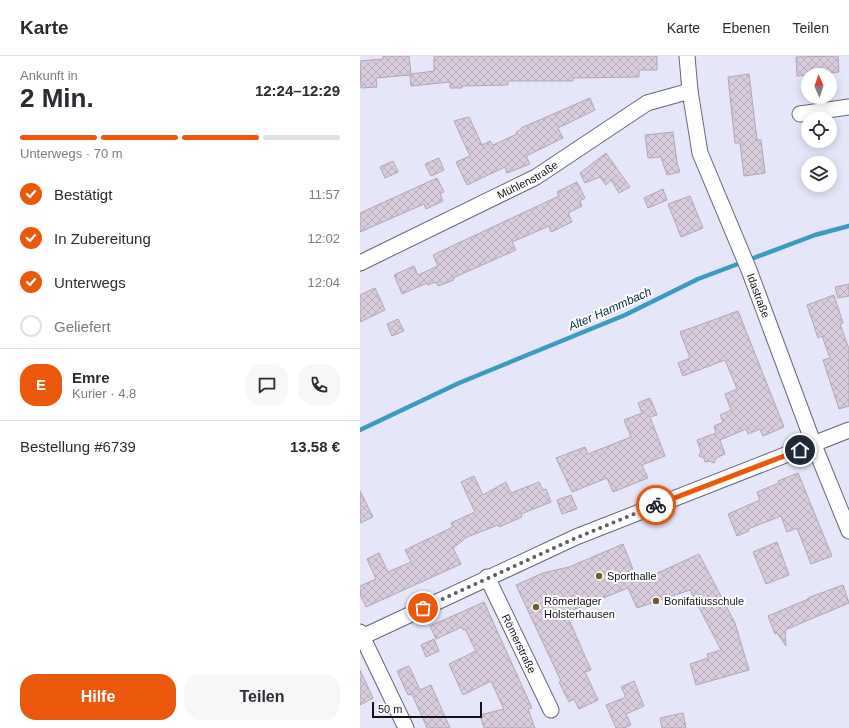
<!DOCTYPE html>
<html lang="de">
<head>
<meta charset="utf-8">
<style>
	:root { --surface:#fff; --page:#f7f7f7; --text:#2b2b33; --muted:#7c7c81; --line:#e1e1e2; --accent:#ea580c }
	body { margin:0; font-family:Arial,sans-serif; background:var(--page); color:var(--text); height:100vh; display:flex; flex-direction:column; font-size:15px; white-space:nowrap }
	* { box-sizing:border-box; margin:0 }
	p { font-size:13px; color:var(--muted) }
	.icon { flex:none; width:22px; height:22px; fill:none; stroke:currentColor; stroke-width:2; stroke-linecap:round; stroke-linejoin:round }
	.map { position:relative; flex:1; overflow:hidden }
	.details { display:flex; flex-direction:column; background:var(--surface); width:360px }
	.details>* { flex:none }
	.needle { width:26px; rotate:358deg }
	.tools { position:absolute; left:441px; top:12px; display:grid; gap:8px }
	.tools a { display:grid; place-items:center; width:36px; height:36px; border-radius:50%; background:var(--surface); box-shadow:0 2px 10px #0003; font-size:20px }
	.scale { position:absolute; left:12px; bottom:10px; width:110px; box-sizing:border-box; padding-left:4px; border:2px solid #14131a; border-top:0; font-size:11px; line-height:14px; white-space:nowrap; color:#14131a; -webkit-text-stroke:3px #fff; paint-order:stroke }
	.pin { position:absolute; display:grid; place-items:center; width:34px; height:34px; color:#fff; margin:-17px; border:2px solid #fff; border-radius:50%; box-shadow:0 1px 4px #0007 }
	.courier { position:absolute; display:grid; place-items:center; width:40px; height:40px; margin:-20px; border:3px solid #ea580c; border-radius:50%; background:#fff; color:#222; box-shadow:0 1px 5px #0007 }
	.headline em { font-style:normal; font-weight:700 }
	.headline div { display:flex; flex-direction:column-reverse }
	.headline { display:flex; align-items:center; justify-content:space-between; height:68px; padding:0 20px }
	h1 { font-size:26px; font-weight:700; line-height:30px }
	.bar { display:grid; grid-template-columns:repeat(4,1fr); gap:6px 4px; align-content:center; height:48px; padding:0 20px }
	.bar i { height:5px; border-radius:3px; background:var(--line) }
	.bar .selected { background:var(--accent) }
	.bar p { grid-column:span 4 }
	.line { display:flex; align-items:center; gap:10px; padding:0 20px; border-top:1px solid var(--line) }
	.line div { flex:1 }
	.round { display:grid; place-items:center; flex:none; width:42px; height:42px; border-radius:16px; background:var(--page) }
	ol { padding:0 20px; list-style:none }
	li { display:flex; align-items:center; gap:12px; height:44px }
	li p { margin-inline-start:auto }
	li .icon { padding:4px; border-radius:50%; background:var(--accent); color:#fff; stroke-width:4 }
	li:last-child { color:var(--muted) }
	li i { width:22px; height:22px; border:2px solid var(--line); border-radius:50% }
	.action { display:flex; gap:8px; margin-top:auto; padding:8px 20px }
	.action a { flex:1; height:46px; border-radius:16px; background:var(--accent); color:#fff; font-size:16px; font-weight:700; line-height:46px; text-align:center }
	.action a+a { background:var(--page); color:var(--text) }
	header { display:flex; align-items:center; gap:24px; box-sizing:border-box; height:56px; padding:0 20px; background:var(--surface); border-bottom:1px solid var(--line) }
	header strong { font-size:19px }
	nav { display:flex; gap:22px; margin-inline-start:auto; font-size:14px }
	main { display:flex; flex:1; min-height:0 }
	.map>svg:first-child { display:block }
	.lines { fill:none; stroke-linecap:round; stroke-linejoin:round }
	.stream { stroke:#3a9cbe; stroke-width:4.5 }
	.building { fill:url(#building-cross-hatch); stroke:#b2a5b6 }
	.street-casing { stroke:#676677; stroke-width:17 }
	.street { stroke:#fff; stroke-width:15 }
	.done { stroke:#5e5d68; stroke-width:4; stroke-dasharray:0 7.2 }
	.route { stroke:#ea580c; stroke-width:5 }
	.poi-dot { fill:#73592b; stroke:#fff; stroke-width:1.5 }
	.labels { text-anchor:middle; stroke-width:4; stroke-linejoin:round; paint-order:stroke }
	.street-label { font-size:11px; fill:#14131a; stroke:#fff }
	.poi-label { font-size:11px; fill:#14131a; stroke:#fff; text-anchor:start }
	.water-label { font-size:12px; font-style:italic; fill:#02303e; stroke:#fff }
</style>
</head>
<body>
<header>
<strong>Karte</strong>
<nav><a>Karte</a><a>Ebenen</a><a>Teilen</a></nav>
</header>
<main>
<section class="details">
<div class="headline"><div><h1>2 Min.</h1><p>Ankunft in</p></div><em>12:24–12:29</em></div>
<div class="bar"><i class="selected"></i><i class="selected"></i><i class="selected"></i><i></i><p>Unterwegs · 70 m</p></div>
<ol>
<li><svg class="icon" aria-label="check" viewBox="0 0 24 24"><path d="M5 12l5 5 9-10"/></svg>Bestätigt<p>11:57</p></li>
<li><svg class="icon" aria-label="check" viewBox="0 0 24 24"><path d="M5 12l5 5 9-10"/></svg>In Zubereitung<p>12:02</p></li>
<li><svg class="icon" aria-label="check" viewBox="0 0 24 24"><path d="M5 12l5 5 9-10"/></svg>Unterwegs<p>12:04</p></li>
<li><i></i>Geliefert</li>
</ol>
<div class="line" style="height:72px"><b class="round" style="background:var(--accent);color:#fff">E</b><div><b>Emre</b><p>Kurier · 4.8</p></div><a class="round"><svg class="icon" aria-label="chat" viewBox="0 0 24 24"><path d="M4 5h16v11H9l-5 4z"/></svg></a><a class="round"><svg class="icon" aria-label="phone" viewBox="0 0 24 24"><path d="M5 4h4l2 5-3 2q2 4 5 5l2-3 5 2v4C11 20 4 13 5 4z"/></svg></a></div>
<div class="line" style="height:52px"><div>Bestellung #6739</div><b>13.58 €</b></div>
<div class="action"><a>Hilfe</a><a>Teilen</a></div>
</section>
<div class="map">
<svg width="489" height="672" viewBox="0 0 489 672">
	<defs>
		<pattern id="building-cross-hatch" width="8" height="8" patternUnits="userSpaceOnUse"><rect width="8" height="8" fill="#d9ccdd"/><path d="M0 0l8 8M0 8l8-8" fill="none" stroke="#b9aebd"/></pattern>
	</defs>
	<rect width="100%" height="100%" fill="#e6e6fa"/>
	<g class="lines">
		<polyline class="stream" points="0,374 99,327 265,259 338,223 455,179 489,170"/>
	</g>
	<g class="building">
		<polygon points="23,0 49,0 51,18 74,15 74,0 297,0 297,14 279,14 279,21 213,22 213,25 148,25 148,29 102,30 102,32 90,32 90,26 51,30 50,19 16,22 17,31 1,32 0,5 23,3"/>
		<polygon points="478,0 479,16 437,20 436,1"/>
		<polygon points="389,18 397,84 401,84 405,117 384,120 380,87 375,87 368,21"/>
		<polygon points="230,42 235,54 198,72 203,82 166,100 170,108 147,117 145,111 107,129 96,106 110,100 94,65 109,61 122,89 130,85 133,89 157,78 156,76 162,73 161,72"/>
		<polygon points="313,76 317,107 320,116 307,119 301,101 288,102 285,79"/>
		<polygon points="246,97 270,131 259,137 251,124 246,129 240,121 225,127 220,117"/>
		<polygon points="79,102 84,114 71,120 65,108"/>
		<polygon points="33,105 38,116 25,122 20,111"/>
		<polygon points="77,122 84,136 80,138 83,145 66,153 64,148 0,176 0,157"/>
		<polygon points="217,126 225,142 220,145 222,150 208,157 212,166 191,176 189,170 152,186 156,194 93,222 94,224 78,230 76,226 68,229 67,227 42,238 34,219 54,210 58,219 78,210 73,199 199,140 197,136"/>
		<polygon points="303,133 307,144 288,152 284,142"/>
		<polygon points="330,140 343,172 321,181 308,148"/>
		<polygon points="489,228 489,240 478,242 475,231"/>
		<polygon points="15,232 25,254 0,266 0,239"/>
		<polygon points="474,239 483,267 480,268 489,293 489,350 479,353 463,304 470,302 462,280 458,282 447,249"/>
		<polygon points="378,255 424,371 403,380 400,373 388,378 386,373 360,384 365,398 356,402 354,407 349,405 345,406 344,402 339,400 341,395 337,384 356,377 354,370 363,366 360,359 371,354 365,338 377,333 365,304 323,320 318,307 330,302 320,276"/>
		<polygon points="38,263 44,275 32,280 27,268"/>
		<polygon points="290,342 297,359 290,361 305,400 282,409 288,422 253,436 247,422 212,436 196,402 225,391 228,398 271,381 264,364 282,357 278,347"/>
		<polygon points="438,417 472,500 451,508 437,472 427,476 421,460 388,473 389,475 377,480 368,458 400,444 397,436 419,427 418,425"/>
		<polygon points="114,420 123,439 146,426 151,437 179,426 183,434 186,433 191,446 161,458 162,461 139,471 138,469 107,481 93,492 101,508 6,551 0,539 0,530 16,523 7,503 19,497 28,516 51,506 45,494 93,471 91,467 115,456 101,426"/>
		<polygon points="0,435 13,461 0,467"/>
		<polygon points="211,439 217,453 202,458 197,444"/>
		<polygon points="417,486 429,519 406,528 393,496"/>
		<polygon points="263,488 278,526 339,498 375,567 389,614 336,629 330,608 348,602 347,598 361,594 330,534 277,552 268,532 206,557 231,614 225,616 238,644 219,653 214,643 209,646 199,626 201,625 156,529 183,517 209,511"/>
		<polygon points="483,529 489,547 425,574 426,590 417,577 415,578 408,560 446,544 450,541"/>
		<polygon points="124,546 172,652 168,653 175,672 124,672 120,659 144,653 131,625 103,639 89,608 116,595 105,573 103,574 102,571 76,583 70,570"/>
		<polygon points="74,583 79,595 66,601 61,589"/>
		<polygon points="49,610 60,634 71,629 90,672 67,672 52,638 48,639 37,615"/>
		<polygon points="0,614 13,642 0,649"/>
		<polygon points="274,625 284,650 266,658 271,669 264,672 256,672 246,649 266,641 261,631"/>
		<polygon points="323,657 326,672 302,672 300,662"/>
	</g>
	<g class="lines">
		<defs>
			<g id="street">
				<path id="s1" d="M 327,0 L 330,35 L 340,97 L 389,214 L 454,389 L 489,475"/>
				<polyline points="440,58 489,51"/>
				<path id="s2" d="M 0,207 L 176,121 L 287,47 L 330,35"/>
				<path id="s3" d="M 127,521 L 191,654"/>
				<polyline points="0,576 46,672"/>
				<polyline points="2,581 216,481 489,374"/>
			</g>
		</defs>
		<use href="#street" class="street-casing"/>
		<use href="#street" class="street"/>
	</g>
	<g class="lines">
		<polyline class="done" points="63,552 216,482 296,449"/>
		<polyline class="route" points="296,449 440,394"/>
	</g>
	<g class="poi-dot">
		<circle cx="239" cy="520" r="4"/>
		<circle cx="296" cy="545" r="4"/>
		<circle cx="176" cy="551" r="4"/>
	</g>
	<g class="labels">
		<g class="street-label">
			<text dy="4" stroke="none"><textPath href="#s2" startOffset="187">Mühlenstraße</textPath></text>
			<text dy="4" stroke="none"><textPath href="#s1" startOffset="252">Idastraße</textPath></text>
			<text dy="4" stroke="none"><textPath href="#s3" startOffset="74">Römerstraße</textPath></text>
		</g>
		<g class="poi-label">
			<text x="247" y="524">Sporthalle</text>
			<text x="184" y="549">Römerlager<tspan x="184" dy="13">Holsterhausen</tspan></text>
			<text x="304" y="549">Bonifatiusschule</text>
		</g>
		<g class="water-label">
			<text transform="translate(250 253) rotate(-24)" y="4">Alter Hammbach</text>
		</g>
	</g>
</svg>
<div class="tools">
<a><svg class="needle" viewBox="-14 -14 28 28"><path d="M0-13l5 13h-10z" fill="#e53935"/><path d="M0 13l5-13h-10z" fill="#7c7c81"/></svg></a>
<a><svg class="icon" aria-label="locate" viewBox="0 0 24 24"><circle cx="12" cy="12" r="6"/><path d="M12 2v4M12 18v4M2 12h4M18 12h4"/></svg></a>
<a><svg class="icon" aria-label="layers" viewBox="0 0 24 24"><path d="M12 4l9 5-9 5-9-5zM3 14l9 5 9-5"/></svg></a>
</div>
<div class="scale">50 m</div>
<div class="pin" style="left:63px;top:552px;background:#ea580c"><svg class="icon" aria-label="bag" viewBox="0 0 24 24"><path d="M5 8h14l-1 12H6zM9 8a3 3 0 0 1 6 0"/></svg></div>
<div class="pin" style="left:440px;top:394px;background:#1f2937"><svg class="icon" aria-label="home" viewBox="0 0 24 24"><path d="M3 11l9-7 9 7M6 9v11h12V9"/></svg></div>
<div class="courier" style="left:296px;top:449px"><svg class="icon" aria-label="bike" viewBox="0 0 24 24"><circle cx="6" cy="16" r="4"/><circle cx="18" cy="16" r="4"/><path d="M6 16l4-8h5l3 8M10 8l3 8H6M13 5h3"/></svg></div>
</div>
</main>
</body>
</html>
